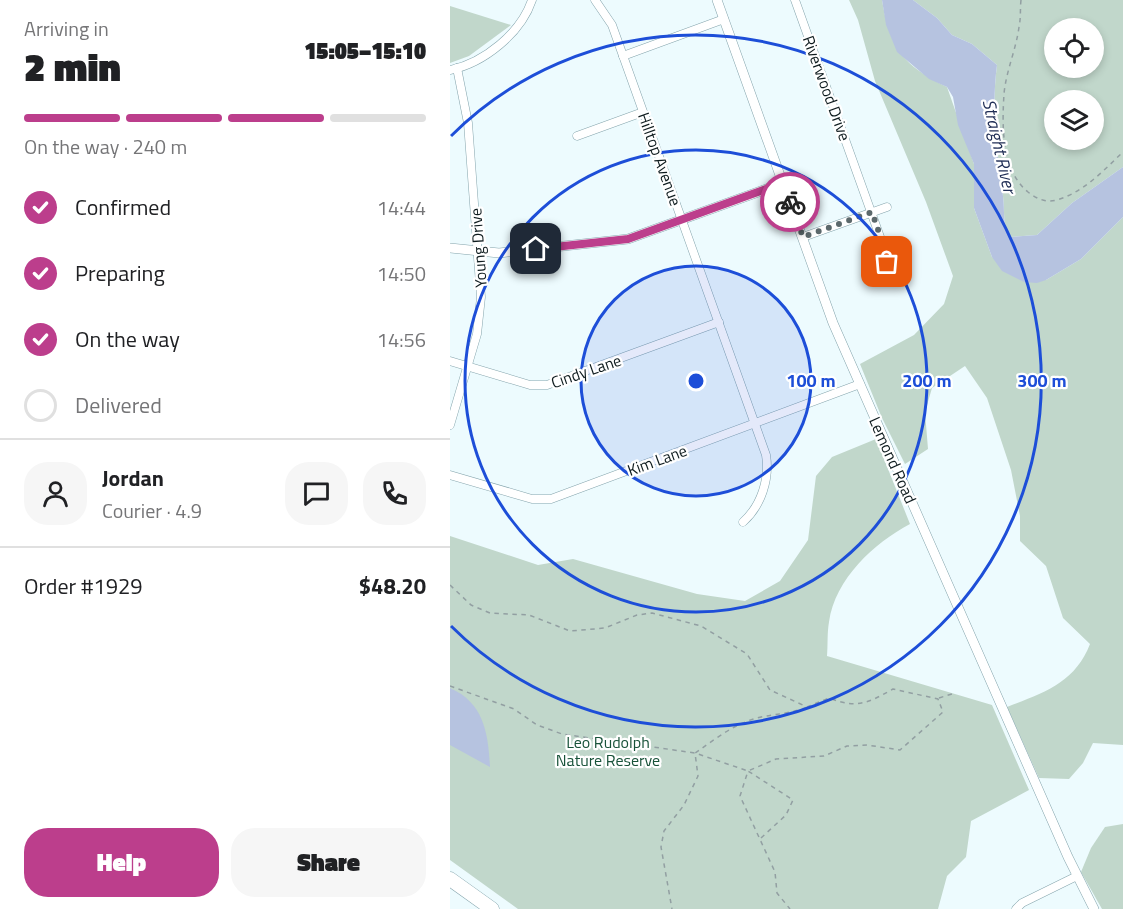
<!DOCTYPE html>
<html lang="en">
<head>
<meta charset="utf-8">
<style>
	:root { --surface:#fff; --page:#f6f6f6; --text:#202124; --muted:#757577; --line:#e0e0e0; --accent:#bc3e8c }
	body { margin:0; font-family:"Titillium Web",sans-serif; background:var(--page); color:var(--text); height:100vh; display:flex; flex-direction:column; font-size:22px; white-space:nowrap }
	* { box-sizing:border-box; margin:0 }
	p { font-size:20px; color:var(--muted) }
	.icon { flex:none; width:33px; height:33px; fill:none; stroke:currentColor; stroke-width:2; stroke-linecap:round; stroke-linejoin:round }
	.map { position:relative; flex:1; overflow:hidden }
	.panel { display:flex; flex-direction:column; background:var(--surface); width:450px }
	.panel>* { flex:none }
	.controls { position:absolute; left:594px; top:18px; display:grid; gap:12px }
	.controls a { display:grid; place-items:center; width:60px; height:60px; border-radius:50%; background:var(--surface); box-shadow:0 3px 9px #0003; font-size:30px }
	.pin { position:absolute; display:grid; place-items:center; width:51px; height:51px; color:#fff; margin:-26px; border-radius:12px; box-shadow:0 3px 9px #0006 }
	.courier { position:absolute; display:grid; place-items:center; width:60px; height:60px; margin:-30px; border:4px solid #bc3e8c; border-radius:50%; background:#fff; color:#222; box-shadow:0 2px 8px #0007 }
	.overview em { font-style:normal; font-weight:800 }
	.overview div { display:flex; flex-direction:column-reverse }
	.overview { display:flex; align-items:center; justify-content:space-between; height:102px; padding:0 24px }
	h1 { font-size:39px; font-weight:800; line-height:45px }
	.bar { display:grid; grid-template-columns:repeat(4,1fr); gap:9px 6px; align-content:center; height:72px; padding:0 24px }
	.bar i { height:8px; border-radius:4px; background:var(--line) }
	.bar .selected { background:var(--accent) }
	.bar p { grid-column:span 4 }
	.line { display:flex; align-items:center; gap:15px; padding:0 24px; border-top:2px solid var(--line) }
	.line div { flex:1 }
	.round { display:grid; place-items:center; flex:none; width:63px; height:63px; border-radius:24px; background:var(--page) }
	ol { padding:0 24px; list-style:none }
	li { display:flex; align-items:center; gap:18px; height:66px }
	li p { margin-inline-start:auto }
	li .icon { padding:6px; border-radius:50%; background:var(--accent); color:#fff; stroke-width:4 }
	li:last-child { color:var(--muted) }
	li i { width:33px; height:33px; border:3px solid var(--line); border-radius:50% }
	.button { display:flex; gap:12px; margin-top:auto; padding:12px 24px }
	.button a { flex:1; height:69px; border-radius:24px; background:var(--accent); color:#fff; font-size:24px; font-weight:800; line-height:69px; text-align:center }
	.button a+a { background:var(--page); color:var(--text) }
	main { display:flex; flex:1; min-height:0 }
	.map>svg:first-child { display:block }
	.green { fill:#c1d7cb; fill-rule:evenodd }
	.water { fill:#b6c3e0 }
	.lines { fill:none; stroke-linecap:round; stroke-linejoin:round }
	.minor-casing { stroke:#84a4ac; stroke-width:9 }
	.tertiary-casing { stroke:#84a4ac; stroke-width:10 }
	.motorway-casing { stroke:#84a4ac; stroke-width:15 }
	.path { stroke:#929fa2; stroke-width:1.5; stroke-dasharray:4.5 4.5; stroke-linecap:butt }
	.minor { stroke:#fff; stroke-width:8 }
	.tertiary { stroke:#fff; stroke-width:9 }
	.motorway { stroke:#fff; stroke-width:14 }
	.done { stroke:#5c696c; stroke-width:6; stroke-dasharray:0 10.8 }
	.route { stroke:#bc3e8c; stroke-width:8 }
	.ring { fill:none; stroke:#1d4ed8; stroke-width:3 }
	.labels { text-anchor:middle; stroke-width:4.5; stroke-linejoin:round; paint-order:stroke }
	.street-label { font-size:16px; fill:#0e1b1e; stroke:#fff }
	.park-label { font-size:16px; fill:#185239; stroke:#fff }
	.water-label { font-size:18px; font-style:italic; fill:#202e55; stroke:#fff }
	.centre { fill:#1d4ed8; stroke:#fff; stroke-width:3 }
	.ring-label { font-size:18px; text-anchor:middle; font-weight:bold; fill:#1d4ed8; stroke:#fff; stroke-width:4.5; stroke-linejoin:round; paint-order:stroke }
</style>
</head>
<body>
<main>
<section class="panel">
<div class="overview"><div><h1>2 min</h1><p>Arriving in</p></div><em>15:05–15:10</em></div>
<div class="bar"><i class="selected"></i><i class="selected"></i><i class="selected"></i><i></i><p>On the way · 240 m</p></div>
<ol>
<li><svg class="icon" aria-label="check" viewBox="0 0 24 24"><path d="M5 12l5 5 9-10"/></svg>Confirmed<p>14:44</p></li>
<li><svg class="icon" aria-label="check" viewBox="0 0 24 24"><path d="M5 12l5 5 9-10"/></svg>Preparing<p>14:50</p></li>
<li><svg class="icon" aria-label="check" viewBox="0 0 24 24"><path d="M5 12l5 5 9-10"/></svg>On the way<p>14:56</p></li>
<li><i></i>Delivered</li>
</ol>
<div class="line" style="height:108px"><a class="round"><svg class="icon" aria-label="person" viewBox="0 0 24 24"><circle cx="12" cy="8" r="4"/><path d="M4 21q1-7 8-7t8 7"/></svg></a><div><b>Jordan</b><p>Courier · 4.9</p></div><a class="round"><svg class="icon" aria-label="chat" viewBox="0 0 24 24"><path d="M4 5h16v11H9l-5 4z"/></svg></a><a class="round"><svg class="icon" aria-label="phone" viewBox="0 0 24 24"><path d="M5 4h4l2 5-3 2q2 4 5 5l2-3 5 2v4C11 20 4 13 5 4z"/></svg></a></div>
<div class="line" style="height:78px"><div>Order #1929</div><b>$48.20</b></div>
<div class="button"><a>Help</a><a>Share</a></div>
</section>
<div class="map">
<svg width="673" height="909" viewBox="0 0 673 909">
	<rect width="100%" height="100%" fill="#edfbfe"/>
	<g class="green">
		<path d="M 399,0 L 432,0 C 440,49 453,65 497,87 L 524,164 L 524,208 L 542,257 L 596,280 L 631,259 L 673,217 L 673,745 L 643,743 L 633,763 L 619,779 L 589,778 L 557,707 C 593,693 625,683 640,644 L 613,618 L 596,566 L 570,541 L 570,516 L 561,470 L 537,398 L 515,366 L 482,388 L 475,412 L 478,449 L 455,464 L 432,418 L 410,364 L 464,335 L 494,304 L 503,276 L 476,202 L 425,81 L 408,20 Z"/>
		<path d="M 463,0 L 673,0 L 673,167 L 622,203 L 587,235 L 560,237 C 552,224 555,211 553,196 C 547,150 541,111 547,65 L 522,44 L 502,35 L 487,18 ZM 604,28 L 644,28 L 644,68 L 604,68 ZM 604,100 L 644,100 L 644,140 L 604,140 Z"/>
		<polygon points="0,6 61,25 19,56 0,63"/>
		<path d="M 426,439 L 460,524 C 424,543 385,579 379,622 C 377,633 378,645 377,656 L 542,705 L 579,790 L 521,821 L 516,857 L 497,876 L 488,909 L 68,909 L 0,860 L 0,536 L 88,565 L 123,559 L 247,594 L 295,601 L 330,581 L 358,540 L 366,476 L 382,457 Z"/>
		<polygon points="673,824 673,909 652,909 631,872 641,848 655,827"/>
	</g>
	<g class="water">
		<path d="M 432,0 L 463,0 L 487,18 L 502,35 L 522,44 L 547,65 C 541,111 547,150 553,196 C 555,211 552,224 560,237 L 587,235 L 622,203 L 673,167 L 673,217 L 631,259 L 596,280 L 587,283 L 574,282 L 552,271 L 542,257 L 524,208 L 524,164 L 508,125 L 503,97 L 497,87 L 479,79 L 447,52 L 436,25 Z"/>
		<path d="M 0,688 C 34,703 38,733 40,767 L 0,745 Z"/>
	</g>
	<g class="lines">
		<defs>
			<g id="minor">
				<path d="M 145,0 L 162,25 L 316,455 C 320,479 311,506 293,522"/>
				<polyline points="345,0 439,262 437,262"/>
				<polyline points="173,56 274,19"/>
				<path d="M 0,70 C 34,63 71,33 82,0"/>
				<polyline points="127,136 193,112"/>
				<polyline points="353,237 437,207"/>
				<polyline points="0,361 80,385 97,385 269,322"/>
				<polyline points="0,425 27,334 31,297 18,123 7,68"/>
				<polyline points="0,475 82,499 101,499 410,384"/>
				<polyline points="566,909 572,903 627,876"/>
			</g>
			<g id="tertiary">
				<polyline points="267,0 383,323 618,857 644,909"/>
				<polyline points="0,248 49,253 178,239 333,183"/>
			</g>
			<polyline id="motorway" points="0,879 42,909"/>
		</defs>
		<use href="#minor" class="minor-casing"/>
		<use href="#tertiary" class="tertiary-casing"/>
		<use href="#motorway" class="motorway-casing"/>
		<g class="path">
			<path d="M 571,0 C 570,9 571,18 569,27 C 566,50 556,71 554,94 C 552,126 551,170 578,192 C 587,199 596,203 607,200 C 634,192 654,170 673,152"/>
			<path d="M 0,585 L 21,605 L 40,613 L 79,615 L 120,631 L 155,628 L 187,615 L 202,613 L 251,626 L 297,654 L 320,690 L 357,707 L 379,698 C 407,709 418,703 443,689 L 488,699 L 493,712 L 450,750 L 417,745 L 397,746 L 374,756 L 326,759 L 298,771 L 245,753 C 260,743 276,730 293,723 C 314,713 336,716 357,707"/>
			<polyline points="0,686 64,709 87,725 112,734 245,753 248,776 234,805 214,831 211,847 222,909"/>
			<polyline points="489,698 505,693"/>
			<polyline points="311,838 336,815 343,800 298,771 290,796 325,872 327,893 340,909"/>
		</g>
		<use href="#minor" class="minor"/>
		<use href="#tertiary" class="tertiary"/>
		<use href="#motorway" class="motorway"/>
	</g>
	<g class="lines">
		<polyline class="done" points="340,202 353,237 422,212 439,262 437,262"/>
		<polyline class="route" points="86,249 178,239 333,183 340,202"/>
	</g>
	<circle cx="246" cy="381" r="115" fill="#1d4ed8" fill-opacity=".12"/>
	<g class="ring">
		<circle cx="246" cy="381" r="115"/>
		<circle cx="246" cy="381" r="231"/>
		<path d="M1 136A346 346 0 1 1 1 626"/>
	</g>
	<g class="labels">
		<g class="street-label">
			<text transform="translate(377 88) rotate(70)" y="6">Riverwood Drive</text>
			<text transform="translate(210 159) rotate(70)" y="6">Hilltop Avenue</text>
			<text transform="translate(28 248) rotate(-94)" y="6">Young Drive</text>
			<text transform="translate(136 371) rotate(-19)" y="6">Cindy Lane</text>
			<text transform="translate(207 460) rotate(-20)" y="6">Kim Lane</text>
			<text transform="translate(443 460) rotate(66)" y="6">Lemond Road</text>
		</g>
		<g class="park-label">
			<text x="158" y="748">Leo Rudolph<tspan x="158" dy="18">Nature Reserve</tspan></text>
		</g>
		<g class="water-label">
			<text transform="translate(549 146) rotate(77)" y="6">Straight River</text>
		</g>
	</g>
	<circle cx="246" cy="381" r="9" class="centre"/>
	<g class="ring-label">
		<text x="361" y="387">100 m</text>
		<text x="477" y="387">200 m</text>
		<text x="592" y="387">300 m</text>
	</g>
</svg>
<div class="controls">
<a><svg class="icon" aria-label="locate" viewBox="0 0 24 24"><circle cx="12" cy="12" r="6"/><path d="M12 2v4M12 18v4M2 12h4M18 12h4"/></svg></a>
<a><svg class="icon" aria-label="layers" viewBox="0 0 24 24"><path d="M12 4l9 5-9 5-9-5zM3 14l9 5 9-5"/></svg></a>
</div>
<div class="pin" style="left:437px;top:262px;background:#ea580c"><svg class="icon" aria-label="bag" viewBox="0 0 24 24"><path d="M5 8h14l-1 12H6zM9 8a3 3 0 0 1 6 0"/></svg></div>
<div class="pin" style="left:86px;top:249px;background:#1f2937"><svg class="icon" aria-label="home" viewBox="0 0 24 24"><path d="M3 11l9-7 9 7M6 9v11h12V9"/></svg></div>
<div class="courier" style="left:340px;top:202px"><svg class="icon" aria-label="bike" viewBox="0 0 24 24"><circle cx="6" cy="16" r="4"/><circle cx="18" cy="16" r="4"/><path d="M6 16l4-8h5l3 8M10 8l3 8H6M13 5h3"/></svg></div>
</div>
</main>
</body>
</html>
